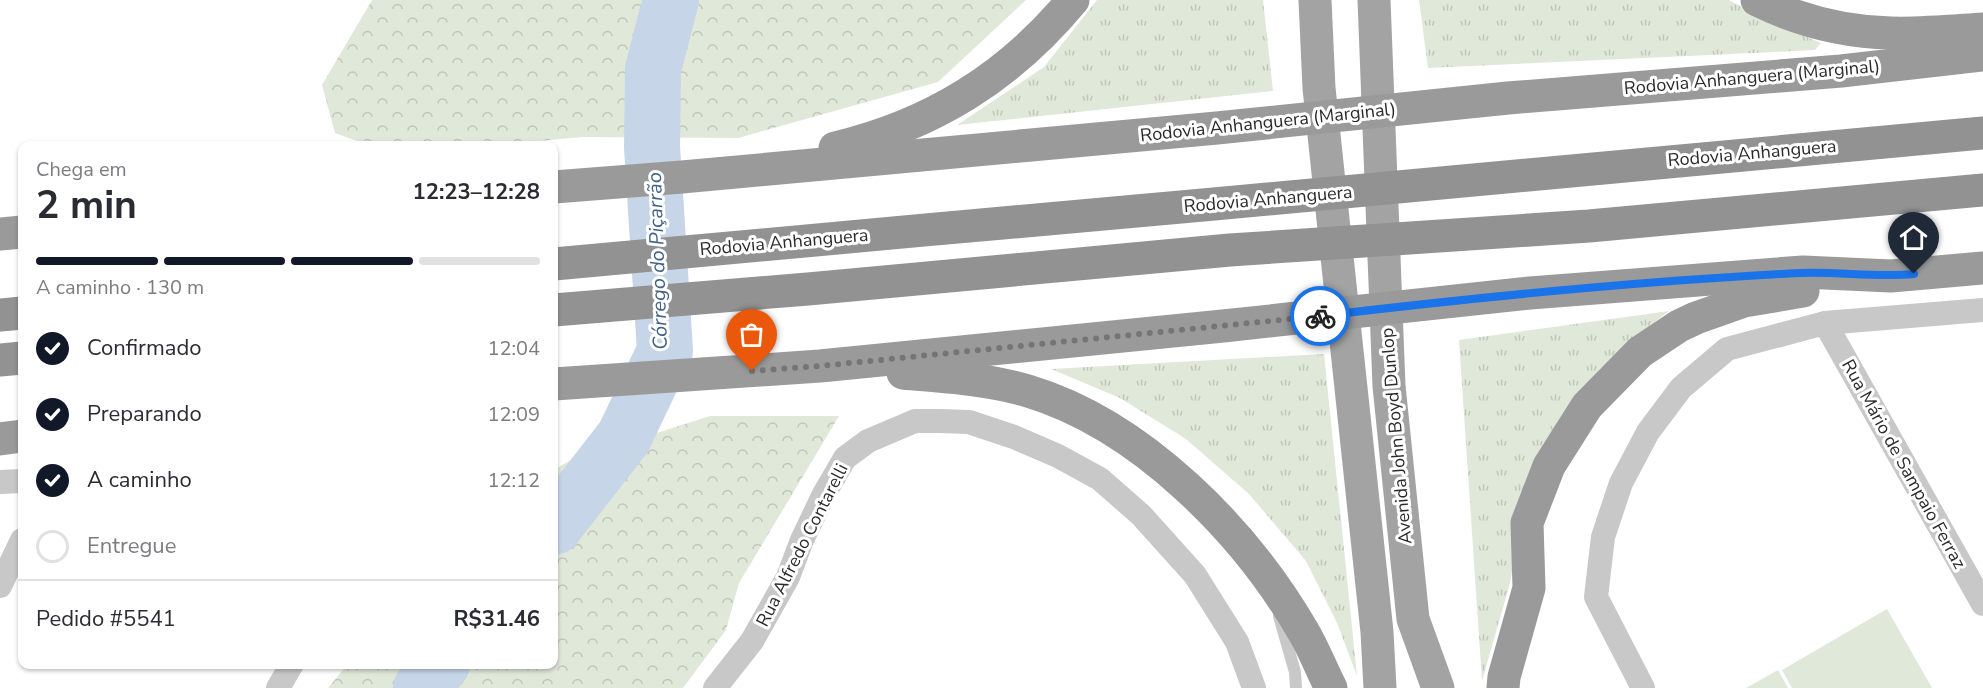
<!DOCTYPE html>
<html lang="pt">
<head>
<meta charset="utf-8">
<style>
	:root { --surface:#fff; --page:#f2f2f3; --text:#2b2b33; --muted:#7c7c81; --line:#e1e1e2; --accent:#111827 }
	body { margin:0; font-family:"Nunito Sans",sans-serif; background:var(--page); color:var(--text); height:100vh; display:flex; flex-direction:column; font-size:22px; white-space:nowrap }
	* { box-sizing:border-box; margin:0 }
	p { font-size:20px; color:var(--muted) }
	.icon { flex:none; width:33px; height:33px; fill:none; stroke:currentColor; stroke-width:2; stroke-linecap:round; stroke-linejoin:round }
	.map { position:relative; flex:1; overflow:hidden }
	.details { position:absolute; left:18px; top:141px; width:540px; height:528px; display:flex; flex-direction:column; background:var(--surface); border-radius:12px; box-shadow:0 2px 4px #0004 }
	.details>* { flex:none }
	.pin { position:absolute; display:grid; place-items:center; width:51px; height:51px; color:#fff; margin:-62px -26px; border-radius:50% 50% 50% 0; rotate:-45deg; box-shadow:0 0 6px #0007 }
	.pin .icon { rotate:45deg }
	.courier { position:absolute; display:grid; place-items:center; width:60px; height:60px; margin:-30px; border:4px solid #1a73e8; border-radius:50%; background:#fff; color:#222; box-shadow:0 2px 8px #0007 }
	.headline em { font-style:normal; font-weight:700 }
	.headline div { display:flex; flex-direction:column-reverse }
	.headline { display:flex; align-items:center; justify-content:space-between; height:102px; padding:0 18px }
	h1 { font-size:39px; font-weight:700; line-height:45px }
	.bar { display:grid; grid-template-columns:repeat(4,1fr); gap:9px 6px; align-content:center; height:72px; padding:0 18px }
	.bar i { height:8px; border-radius:4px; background:var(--line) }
	.bar .current { background:var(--accent) }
	.bar p { grid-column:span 4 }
	.line { display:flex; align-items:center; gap:15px; padding:0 18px; border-top:2px solid var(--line) }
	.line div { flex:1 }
	ol { padding:0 18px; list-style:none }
	li { display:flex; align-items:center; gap:18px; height:66px }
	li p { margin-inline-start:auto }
	li .icon { padding:6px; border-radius:50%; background:var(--accent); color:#fff; stroke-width:4 }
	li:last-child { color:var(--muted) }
	li i { width:33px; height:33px; border:3px solid var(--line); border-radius:50% }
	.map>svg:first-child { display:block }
	.grass { fill:url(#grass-tufts) }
	.forest { fill:url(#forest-crowns) }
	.pitch { fill:#dfe8d9 }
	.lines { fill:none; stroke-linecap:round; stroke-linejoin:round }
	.river { stroke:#c6d5e7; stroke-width:56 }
	.service { stroke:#c8c8c8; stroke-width:12 }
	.minor { stroke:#c8c8c8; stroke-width:24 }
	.primary { stroke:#a3a3a3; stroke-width:33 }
	.trunk { stroke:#9a9a9a; stroke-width:33 }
	.motorway { stroke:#929292; stroke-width:33 }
	.done { stroke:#757575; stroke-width:6; stroke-dasharray:0 10.8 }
	.route { stroke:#1a73e8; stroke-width:8 }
	.labels { text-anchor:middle; stroke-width:6; stroke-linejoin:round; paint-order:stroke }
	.street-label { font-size:18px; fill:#2b2b2b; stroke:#fff }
	.water-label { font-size:20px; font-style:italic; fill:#406087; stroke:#fff }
</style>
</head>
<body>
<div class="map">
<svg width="1983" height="688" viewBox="0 0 1983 688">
	<defs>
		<pattern id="grass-tufts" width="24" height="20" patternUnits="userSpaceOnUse" patternTransform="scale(1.5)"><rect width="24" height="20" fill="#dfe8d9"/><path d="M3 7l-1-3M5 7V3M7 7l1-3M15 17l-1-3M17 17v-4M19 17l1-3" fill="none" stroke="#c0c7ba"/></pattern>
		<pattern id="forest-crowns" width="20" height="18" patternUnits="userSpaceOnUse" patternTransform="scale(1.5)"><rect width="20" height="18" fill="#dfe8d9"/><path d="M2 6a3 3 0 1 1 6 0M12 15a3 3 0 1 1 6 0" fill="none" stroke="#c0c7ba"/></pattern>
	</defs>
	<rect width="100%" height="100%" fill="#fff"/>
	<g class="grass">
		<polygon points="1097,0 1263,0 1273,91 957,125 1044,67"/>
		<polygon points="1419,0 1729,0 1758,16 1821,43 1815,50 1428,68"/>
		<polygon points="1669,311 1622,348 1519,531 1510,583 1482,681 1459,340"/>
		<polygon points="1324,354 1357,676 1337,623 1306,561 1249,494 1186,439 1120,398 1051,369"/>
	</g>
	<g class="forest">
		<polygon points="372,0 1026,0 938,82 738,138 582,137 487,146 371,146 335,133 322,85"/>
		<polygon points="710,416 839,416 739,583 726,630 683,688 328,688 347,665 554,664 554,470 569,461"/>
	</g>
	<g class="pitch">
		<polygon points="1887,609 1932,688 1792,688 1782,670"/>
		<polygon points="1778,670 1788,688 1746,688"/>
	</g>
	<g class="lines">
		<g class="river">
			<polyline points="554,527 624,437 665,351 652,147 653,69 671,0"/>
			<polyline points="421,688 442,664"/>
		</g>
		<polyline class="service" points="1279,616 1295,672 1296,688"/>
		<g class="minor">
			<polyline points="1825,323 1983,604"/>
			<polyline points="0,482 22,481"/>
			<polyline points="0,586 22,540"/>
			<polyline points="278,688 292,664"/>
			<polyline points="715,688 752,641 788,577 802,540 824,494 845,458 868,441 915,421 940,421 969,422 1014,437 1058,456 1100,479 1141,515 1195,575 1237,642 1254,688"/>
			<polyline points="1643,688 1596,597 1603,537 1621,483 1648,432 1681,388 1727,349 1825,323 1983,310"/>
		</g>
		<g class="primary">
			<polyline points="1315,0 1319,88 1377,632 1380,688"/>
			<polyline points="1374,0 1389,386 1413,619 1438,688"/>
		</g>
		<g class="trunk">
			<path d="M 1757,0 C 1798,20 1844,32 1891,33 C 1921,34 1952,31 1983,29"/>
			<path d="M 835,148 C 932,125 1009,77 1073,0"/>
			<polyline points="554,187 682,177 1217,128 1508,98 1841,71 1983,55"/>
			<polyline points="0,234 22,232"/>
			<path d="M 903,373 C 945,377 988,379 1028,391 C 1141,425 1245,531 1303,631 C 1314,649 1321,669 1331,688"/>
			<polyline points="554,384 820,366 1223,326 1530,293 1803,272 1891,276 1983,268"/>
			<polyline points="0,439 22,436"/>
			<polyline points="1503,688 1504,677 1529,588 1527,523 1549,466 1587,406 1640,352 1679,326 1696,318 1744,301 1803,291"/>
		</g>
		<g class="motorway">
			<path d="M 554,264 C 774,242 994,225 1214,204 C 1471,180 1727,156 1983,133"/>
			<polyline points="554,310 808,289 1230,250 1589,226 1983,190"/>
			<polyline points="0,315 22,313"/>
			<polyline points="0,360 22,358"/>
		</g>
	</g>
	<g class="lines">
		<polyline class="done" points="752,371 820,366 1320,316"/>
		<path class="route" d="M 1320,316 C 1479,297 1640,281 1800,273 C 1838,271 1876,278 1914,274"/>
	</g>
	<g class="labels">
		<g class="street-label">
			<text transform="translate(1752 77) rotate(-5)" y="6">Rodovia Anhanguera (Marginal)</text>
			<text transform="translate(1268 122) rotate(-6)" y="6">Rodovia Anhanguera (Marginal)</text>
			<text transform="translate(1752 153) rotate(-5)" y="6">Rodovia Anhanguera</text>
			<text transform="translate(1268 199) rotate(-5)" y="6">Rodovia Anhanguera</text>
			<text transform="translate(784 242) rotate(-5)" y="6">Rodovia Anhanguera</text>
			<text transform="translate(1396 436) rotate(-95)" y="6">Avenida John Boyd Dunlop</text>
			<text transform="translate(1904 464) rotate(61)" y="6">Rua Mário de Sampaio Ferraz</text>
			<text transform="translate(802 545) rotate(-63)" y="6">Rua Alfredo Contarelli</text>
		</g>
		<g class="water-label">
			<text transform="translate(657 261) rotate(-92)" y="7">Córrego do Piçarrão</text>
		</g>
	</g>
</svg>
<div class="pin" style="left:752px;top:371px;background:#ea580c"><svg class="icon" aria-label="bag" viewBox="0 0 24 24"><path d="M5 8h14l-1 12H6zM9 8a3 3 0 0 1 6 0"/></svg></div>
<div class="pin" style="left:1914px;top:274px;background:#1f2937"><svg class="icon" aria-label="home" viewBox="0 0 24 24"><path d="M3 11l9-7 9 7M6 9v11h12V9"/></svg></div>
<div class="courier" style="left:1320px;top:316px"><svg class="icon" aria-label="bike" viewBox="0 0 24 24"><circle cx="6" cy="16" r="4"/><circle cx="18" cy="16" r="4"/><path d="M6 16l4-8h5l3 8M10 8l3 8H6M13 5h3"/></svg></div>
<section class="details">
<div class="headline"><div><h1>2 min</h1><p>Chega em</p></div><em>12:23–12:28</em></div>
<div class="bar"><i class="current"></i><i class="current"></i><i class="current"></i><i></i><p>A caminho · 130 m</p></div>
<ol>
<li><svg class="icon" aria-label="check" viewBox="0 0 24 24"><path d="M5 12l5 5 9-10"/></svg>Confirmado<p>12:04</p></li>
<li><svg class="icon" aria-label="check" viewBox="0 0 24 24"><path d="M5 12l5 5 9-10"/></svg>Preparando<p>12:09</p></li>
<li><svg class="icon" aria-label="check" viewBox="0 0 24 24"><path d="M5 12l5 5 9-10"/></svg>A caminho<p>12:12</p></li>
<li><i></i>Entregue</li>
</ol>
<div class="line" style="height:78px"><div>Pedido #5541</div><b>R$31.46</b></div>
</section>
</div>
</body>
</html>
